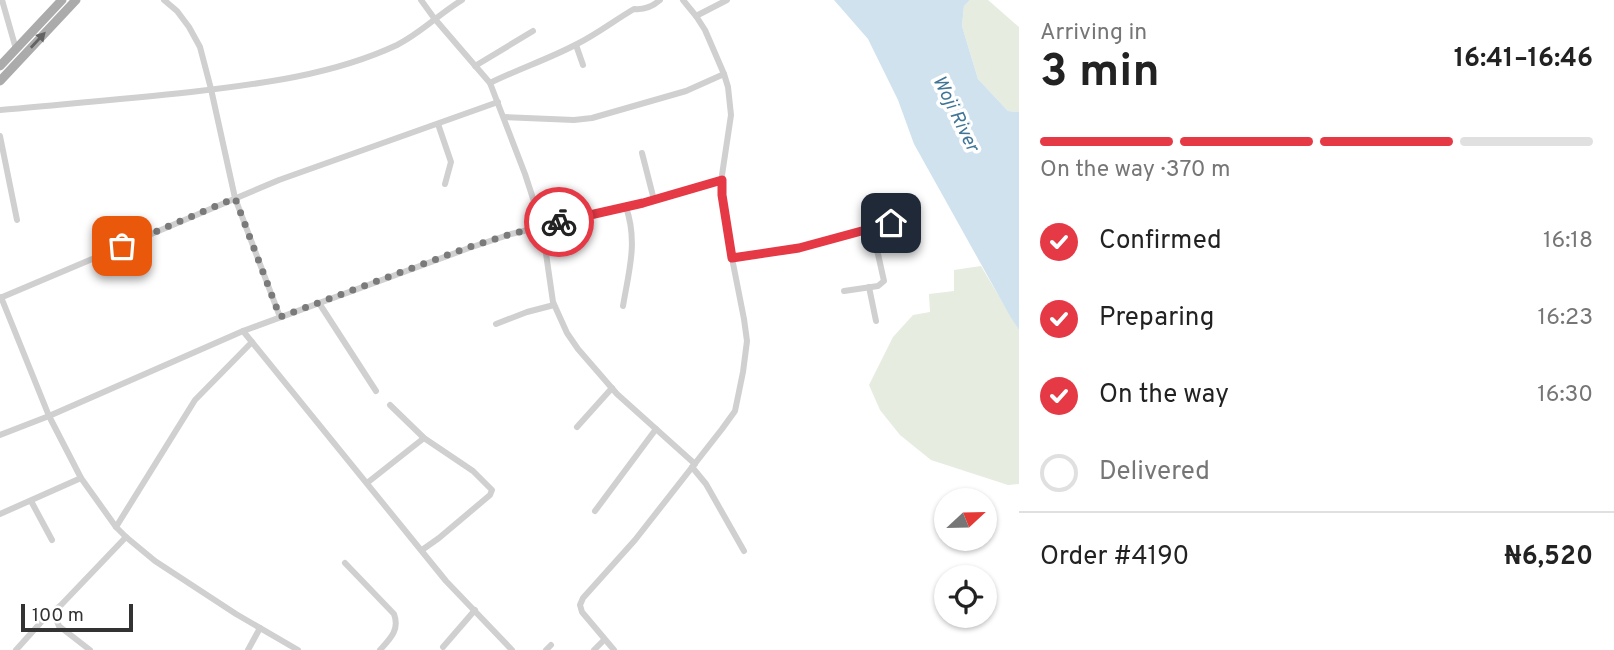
<!DOCTYPE html>
<html lang="en">
<head>
<meta charset="utf-8">
<style>
	:root { --surface:#fff; --page:#f2f2f2; --text:#222; --muted:#767676; --line:#e0e0e0; --accent:#e63946 }
	body { margin:0; font-family:Overpass,sans-serif; background:var(--page); color:var(--text); height:100vh; display:flex; flex-direction:column; font-size:26px; white-space:nowrap }
	* { box-sizing:border-box; margin:0 }
	p { font-size:23px; color:var(--muted) }
	.icon { flex:none; width:38px; height:38px; fill:none; stroke:currentColor; stroke-width:2; stroke-linecap:round; stroke-linejoin:round }
	.map { position:relative; flex:1; overflow:hidden }
	.drawer { display:flex; flex-direction:column; background:var(--surface); width:595px }
	.drawer>* { flex:none }
	.needle { width:46px; rotate:68deg }
	.buttons { position:absolute; left:934px; top:488px; display:grid; gap:14px }
	.buttons a { display:grid; place-items:center; width:63px; height:63px; border-radius:50%; background:var(--surface); box-shadow:0 2px 5px #0004; font-size:35px }
	.scale { position:absolute; left:21px; bottom:18px; width:112px; box-sizing:border-box; padding-left:7px; border:4px solid #333; border-top:0; font-size:19px; line-height:24px; white-space:nowrap; color:#333; -webkit-text-stroke:5px #fff; paint-order:stroke }
	.pin { position:absolute; display:grid; place-items:center; width:60px; height:60px; color:#fff; margin:-30px; border-radius:14px; box-shadow:0 4px 10px #0006 }
	.courier { position:absolute; display:grid; place-items:center; width:70px; height:70px; margin:-35px; border:5px solid #e63946; border-radius:50%; background:#fff; color:#222; box-shadow:0 2px 9px #0007 }
	.head em { font-style:normal; font-weight:700 }
	.head div { display:flex; flex-direction:column-reverse }
	.head { display:flex; align-items:center; justify-content:space-between; height:119px; padding:0 21px }
	h1 { font-size:46px; font-weight:700; line-height:52px }
	.bar { display:grid; grid-template-columns:repeat(4,1fr); gap:10px 7px; align-content:center; height:84px; padding:0 21px }
	.bar i { height:9px; border-radius:5px; background:var(--line) }
	.bar .selected { background:var(--accent) }
	.bar p { grid-column:span 4 }
	.line { display:flex; align-items:center; gap:18px; padding:0 21px; border-top:2px solid var(--line) }
	.line div { flex:1 }
	ol { padding:0 21px; list-style:none }
	li { display:flex; align-items:center; gap:21px; height:77px }
	li p { margin-inline-start:auto }
	li .icon { padding:7px; border-radius:50%; background:var(--accent); color:#fff; stroke-width:4 }
	li:last-child { color:var(--muted) }
	li i { width:38px; height:38px; border:4px solid var(--line); border-radius:50% }
	main { display:flex; flex:1; min-height:0 }
	.map>svg:first-child { display:block }
	.green { fill:#e6ecdf }
	.water { fill:#cfe2ee }
	.lines { fill:none; stroke-linecap:round; stroke-linejoin:round }
	.street { stroke:#d0d0d0; stroke-width:6 }
	.primary { stroke:#ababab; stroke-width:9 }
	.oneway { fill:#636363 }
	.done { stroke:#7a7a7a; stroke-width:7; stroke-dasharray:0 12.6 }
	.route { stroke:#e63946; stroke-width:9 }
	.labels { text-anchor:middle; stroke-width:7; stroke-linejoin:round; paint-order:stroke }
	.water-label { font-size:19px; font-style:italic; fill:#3f7597; stroke:#fff }
</style>
</head>
<body>
<main>
<div class="map">
<svg width="1019" height="650" viewBox="0 0 1019 650">
	<rect width="100%" height="100%" fill="#fff"/>
	<g class="green">
		<polygon points="970,0 988,0 1019,27 1019,112 1008,111 978,79 962,26 964,6"/>
		<polygon points="981,266 1019,330 1019,484 1008,485 931,460 900,435 880,410 869,385 893,337 913,315 930,312 929,294 954,291 954,270"/>
	</g>
	<polygon class="water" points="834,0 970,0 964,6 962,26 978,79 1008,111 1019,112 1019,330 1010,316 914,144 898,100 868,39"/>
	<g class="lines">
		<g class="street">
			<polyline points="2,0 16,49"/>
			<polyline points="164,0 177,11 189,27 200,47 211,89 235,198 280,317"/>
			<polyline points="421,0 434,18 490,83 525,174 542,226 553,302 567,333 578,349 617,394 695,464"/>
			<polyline points="696,16 727,0"/>
			<polyline points="576,45 583,65"/>
			<polyline points="475,66 533,31"/>
			<path d="M 490,83 C 518,69 549,59 577,44 C 597,34 615,20 634,9 C 644,10 652,7 660,0"/>
			<path d="M 0,110 C 64,104 127,99 191,92 C 260,84 333,75 397,45 C 421,33 439,14 462,0"/>
			<polyline points="504,117 574,120 592,118 686,91 724,74"/>
			<polyline points="438,124 451,162 445,184"/>
			<polyline points="0,136 17,220"/>
			<polyline points="642,153 654,200"/>
			<polyline points="732,258 799,248 912,218"/>
			<polyline points="869,287 876,321"/>
			<polyline points="844,291 878,286 884,281 878,254 869,229"/>
			<polyline points="1,297 49,416 81,478 116,527 126,537 155,561 236,614 298,650"/>
			<polyline points="0,298 279,180 498,102"/>
			<polyline points="319,303 376,391"/>
			<path d="M 623,306 C 629,270 638,242 626,207"/>
			<polyline points="496,324 527,312 554,305"/>
			<polyline points="243,331 446,581 512,650"/>
			<polyline points="390,405 424,438 473,471 492,490 490,495 439,538 422,550"/>
			<polyline points="577,427 612,388"/>
			<polyline points="0,435 49,416 243,331 469,248 511,234 643,203 722,180"/>
			<polyline points="692,467 706,484 744,551"/>
			<polyline points="367,483 424,438"/>
			<polyline points="31,501 52,540"/>
			<polyline points="595,511 656,429"/>
			<polyline points="0,514 81,478"/>
			<polyline points="116,527 195,400 252,342"/>
			<path d="M 345,563 L 394,614 C 400,630 390,639 380,650"/>
			<polyline points="53,612 59,626 90,650"/>
			<polyline points="443,647 475,610"/>
			<polyline points="16,650 43,620 61,605 126,537"/>
			<polyline points="248,650 260,628"/>
			<polyline points="546,650 551,645"/>
			<polyline points="594,650 604,640"/>
			<polyline points="614,650 582,612 580,605 583,598 635,540 722,429 735,411 743,372 747,341 744,319 730,248 722,195 722,175 731,115 728,87 724,74 705,30 696,16 683,0"/>
		</g>
		<g class="primary">
			<polyline points="0,66 62,0"/>
			<polyline points="0,81 76,0"/>
		</g>
	</g>
	<defs><path id="oneway-solid" d="M-6-.8H1V-3.2L6.5 0L1 3.2V.8H-6Z" transform="scale(1.75)"/></defs>
	<use class="oneway" href="#oneway-solid" transform="translate(38 40) rotate(-47)"/>
	<g class="lines">
		<polyline class="done" points="122,246 235,198 280,317 469,247 511,234 559,222"/>
		<polyline class="route" points="559,222 643,203 722,180 722,195 732,258 799,248 891,223"/>
	</g>
	<g class="labels">
		<g class="water-label">
			<text transform="translate(957 113) rotate(64)" y="7">Woji River</text>
		</g>
	</g>
</svg>
<div class="buttons">
<a><svg class="needle" viewBox="-14 -14 28 28"><path d="M0-13l5 13h-10z" fill="#e53935"/><path d="M0 13l5-13h-10z" fill="#767676"/></svg></a>
<a><svg class="icon" aria-label="locate" viewBox="0 0 24 24"><circle cx="12" cy="12" r="6"/><path d="M12 2v4M12 18v4M2 12h4M18 12h4"/></svg></a>
</div>
<div class="scale">100 m</div>
<div class="pin" style="left:122px;top:246px;background:#ea580c"><svg class="icon" aria-label="bag" viewBox="0 0 24 24"><path d="M5 8h14l-1 12H6zM9 8a3 3 0 0 1 6 0"/></svg></div>
<div class="pin" style="left:891px;top:223px;background:#1f2937"><svg class="icon" aria-label="home" viewBox="0 0 24 24"><path d="M3 11l9-7 9 7M6 9v11h12V9"/></svg></div>
<div class="courier" style="left:559px;top:222px"><svg class="icon" aria-label="bike" viewBox="0 0 24 24"><circle cx="6" cy="16" r="4"/><circle cx="18" cy="16" r="4"/><path d="M6 16l4-8h5l3 8M10 8l3 8H6M13 5h3"/></svg></div>
</div>
<section class="drawer">
<div class="head"><div><h1>3 min</h1><p>Arriving in</p></div><em>16:41–16:46</em></div>
<div class="bar"><i class="selected"></i><i class="selected"></i><i class="selected"></i><i></i><p>On the way · 370 m</p></div>
<ol>
<li><svg class="icon" aria-label="check" viewBox="0 0 24 24"><path d="M5 12l5 5 9-10"/></svg>Confirmed<p>16:18</p></li>
<li><svg class="icon" aria-label="check" viewBox="0 0 24 24"><path d="M5 12l5 5 9-10"/></svg>Preparing<p>16:23</p></li>
<li><svg class="icon" aria-label="check" viewBox="0 0 24 24"><path d="M5 12l5 5 9-10"/></svg>On the way<p>16:30</p></li>
<li><i></i>Delivered</li>
</ol>
<div class="line" style="height:91px"><div>Order #4190</div><b>₦6,520</b></div>
</section>
</main>
</body>
</html>
